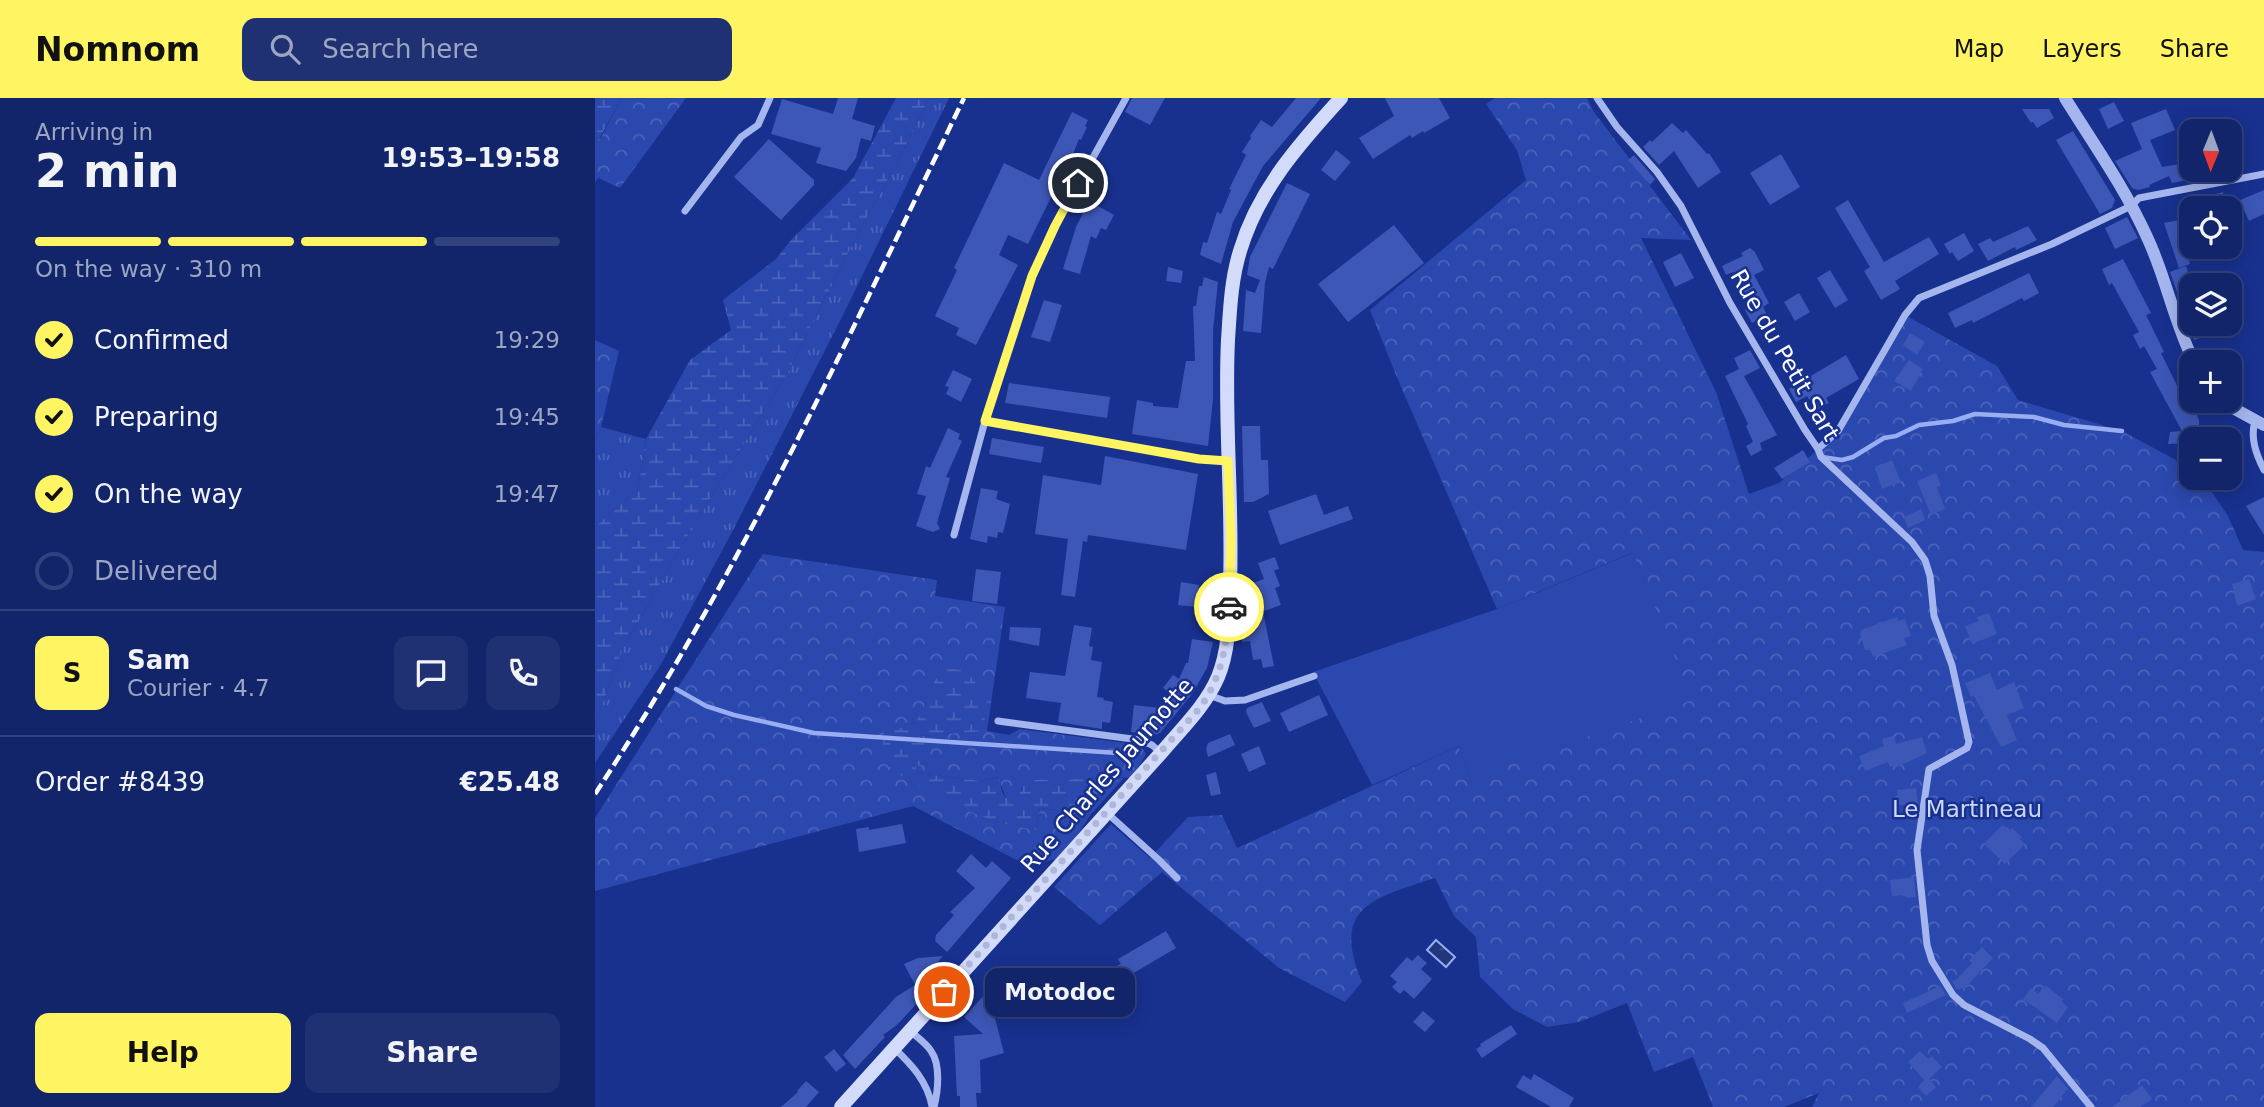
<!DOCTYPE html>
<html lang="en">
<head>
<meta charset="utf-8">
<style>
	:root { --surface:#12256b; --page:#1f3173; --text:#f1f3f6; --muted:#9ca5c1; --line:#31427e; --accent:#fff563 }
	body { margin:0; font-family:"DejaVu Sans",sans-serif; background:var(--page); color:var(--text); height:100vh; display:flex; flex-direction:column; font-size:26px; white-space:nowrap }
	* { box-sizing:border-box; margin:0 }
	p { font-size:23px; color:var(--muted) }
	.icon { flex:none; width:38px; height:38px; fill:none; stroke:currentColor; stroke-width:2; stroke-linecap:round; stroke-linejoin:round }
	.map { position:relative; flex:1; overflow:hidden }
	.drawer { display:flex; flex-direction:column; background:var(--surface); width:595px }
	.drawer>* { flex:none }
	.needle { width:46px; rotate:181deg }
	.buttons { position:absolute; left:1584px; top:21px; display:grid; gap:14px }
	.buttons a { display:grid; place-items:center; width:63px; height:63px; border-radius:14px; background:var(--surface); box-shadow:0 4px 18px #0003,0 0 0 2px var(--line); font-size:35px }
	.pin { position:absolute; display:grid; place-items:center; width:60px; height:60px; color:#fff; margin:-30px; border:4px solid #fff; border-radius:50%; box-shadow:0 2px 7px #0007 }
	.courier { position:absolute; display:grid; place-items:center; width:70px; height:70px; margin:-35px; border:5px solid #fff563; border-radius:50%; background:#fff; color:#222; box-shadow:0 2px 9px #0007 }
	.bubble { position:absolute; height:49px; border-radius:14px; background:var(--surface); box-shadow:0 4px 18px #0003,0 0 0 2px var(--line); font-size:23px; font-weight:700; line-height:49px; text-align:center }
	.overview em { font-style:normal; font-weight:700 }
	.overview div { display:flex; flex-direction:column-reverse }
	.overview { display:flex; align-items:center; justify-content:space-between; height:119px; padding:0 35px }
	h1 { font-size:46px; font-weight:700; line-height:52px }
	.bar { display:grid; grid-template-columns:repeat(4,1fr); gap:10px 7px; align-content:center; height:84px; padding:0 35px }
	.bar i { height:9px; border-radius:5px; background:var(--line) }
	.bar .on { background:var(--accent) }
	.bar p { grid-column:span 4 }
	.line { display:flex; align-items:center; gap:18px; padding:0 35px; border-top:2px solid var(--line) }
	.line div { flex:1 }
	.round { display:grid; place-items:center; flex:none; width:74px; height:74px; border-radius:14px; background:var(--page) }
	ol { padding:0 35px; list-style:none }
	li { display:flex; align-items:center; gap:21px; height:77px }
	li p { margin-inline-start:auto }
	li .icon { padding:7px; border-radius:50%; background:var(--accent); color:#111; stroke-width:4 }
	li:last-child { color:var(--muted) }
	li i { width:38px; height:38px; border:4px solid var(--line); border-radius:50% }
	.button { display:flex; gap:14px; margin-top:auto; padding:14px 35px }
	.button a { flex:1; height:80px; border-radius:14px; background:var(--accent); color:#111; font-size:28px; font-weight:700; line-height:80px; text-align:center }
	.button a+a { background:var(--page); color:var(--text) }
	header { display:flex; align-items:center; gap:42px; box-sizing:border-box; height:98px; padding:0 35px; background:var(--accent); color:#111 }
	header strong { font-size:33px }
	nav { display:flex; gap:38px; margin-inline-start:auto; font-size:24px }
	.search { width:490px; height:63px; background:var(--page); display:flex; align-items:center; gap:18px; box-sizing:border-box; padding:0 24px; border-radius:14px; color:var(--muted); font-size:26px }
	main { display:flex; flex:1; min-height:0 }
	.map>svg:first-child { display:block }
	.grass { fill:url(#grass-tufts) }
	.forest { fill:url(#forest-crowns) }
	.wetland { fill:url(#wetland-marsh) }
	.park { fill:#2b48ae }
	.water { fill:url(#water-ripples); stroke:#98adf2; stroke-width:2 }
	.lines { fill:none; stroke-linecap:round; stroke-linejoin:round }
	.stream { stroke:#98adf2; stroke-width:4.5 }
	.building { fill:#3d57b6 }
	.minor { stroke:#a5b6ef; stroke-width:7 }
	.tertiary { stroke:#a5b6ef; stroke-width:12 }
	.secondary { stroke:#d3dbfb; stroke-width:14 }
	.rail { stroke:#fff; stroke-width:4.5; stroke-dasharray:12 5; stroke-linecap:butt }
	.done { stroke:#aeb7d8; stroke-width:7; stroke-dasharray:0 12.6 }
	.route { stroke:#fff563; stroke-width:9 }
	.labels { text-anchor:middle; stroke-width:5; stroke-linejoin:round; paint-order:stroke }
	.street-label { font-size:23px; fill:#fff; stroke:#18318f }
	.park-label { font-size:23px; fill:#cbd6fb; stroke:#18318f }
</style>
</head>
<body>
<header>
<strong>Nomnom</strong>
<div class="search"><svg class="icon" aria-label="search" viewBox="0 0 24 24"><circle cx="10" cy="10" r="6"/><path d="M15 15l6 6"/></svg>Search here</div>
<nav><a>Map</a><a>Layers</a><a>Share</a></nav>
</header>
<main>
<section class="drawer">
<div class="overview"><div><h1>2 min</h1><p>Arriving in</p></div><em>19:53–19:58</em></div>
<div class="bar"><i class="on"></i><i class="on"></i><i class="on"></i><i></i><p>On the way · 310 m</p></div>
<ol>
<li><svg class="icon" aria-label="check" viewBox="0 0 24 24"><path d="M5 12l5 5 9-10"/></svg>Confirmed<p>19:29</p></li>
<li><svg class="icon" aria-label="check" viewBox="0 0 24 24"><path d="M5 12l5 5 9-10"/></svg>Preparing<p>19:45</p></li>
<li><svg class="icon" aria-label="check" viewBox="0 0 24 24"><path d="M5 12l5 5 9-10"/></svg>On the way<p>19:47</p></li>
<li><i></i>Delivered</li>
</ol>
<div class="line" style="height:126px"><b class="round" style="background:var(--accent);color:#111">S</b><div><b>Sam</b><p>Courier · 4.7</p></div><a class="round"><svg class="icon" aria-label="chat" viewBox="0 0 24 24"><path d="M4 5h16v11H9l-5 4z"/></svg></a><a class="round"><svg class="icon" aria-label="phone" viewBox="0 0 24 24"><path d="M5 4h4l2 5-3 2q2 4 5 5l2-3 5 2v4C11 20 4 13 5 4z"/></svg></a></div>
<div class="line" style="height:91px"><div>Order #8439</div><b>€25.48</b></div>
<div class="button"><a>Help</a><a>Share</a></div>
</section>
<div class="map">
<svg width="1669" height="1009" viewBox="0 0 1669 1009">
	<defs>
		<pattern id="grass-tufts" width="24" height="20" patternUnits="userSpaceOnUse" patternTransform="scale(1.75)"><rect width="24" height="20" fill="#2b48ae"/><path d="M3 7l-1-3M5 7V3M7 7l1-3M15 17l-1-3M17 17v-4M19 17l1-3" fill="none" stroke="#4b63ba"/></pattern>
		<pattern id="forest-crowns" width="20" height="18" patternUnits="userSpaceOnUse" patternTransform="scale(1.75)"><rect width="20" height="18" fill="#2b48ae"/><path d="M2 6a3 3 0 1 1 6 0M12 15a3 3 0 1 1 6 0" fill="none" stroke="#4b63ba"/></pattern>
		<pattern id="wetland-marsh" width="20" height="14" patternUnits="userSpaceOnUse" patternTransform="scale(1.75)"><rect width="20" height="14" fill="#2b48ae"/><path d="M1 5h8M5 5V1M11 12h8M15 12V8" fill="none" stroke="#4b63ba"/></pattern>
		<pattern id="water-ripples" width="26" height="14" patternUnits="userSpaceOnUse" patternTransform="scale(1.75)"><rect width="26" height="14" fill="#23357d"/><path d="M2 4q2-2 4 0t4 0M15 11q2-2 4 0t4 0" fill="none" stroke="#445390"/></pattern>
	</defs>
	<rect width="100%" height="100%" fill="#18318f"/>
	<g class="grass">
		<polygon points="334,0 354,0 248,217 136,436 65,568 0,665 0,626 28,551 88,445 194,272 258,145 304,61"/>
		<polygon points="6,329 51,341 43,391 0,429 0,342"/>
	</g>
	<g class="forest">
		<polygon points="26,0 91,0 25,90 3,80 0,85 0,42 6,40"/>
		<path d="M 900,0 L 992,0 L 999,14 L 1096,142 L 1046,140 L 1121,294 L 1154,396 L 1184,385 L 1234,342 L 1310,217 L 1402,268 L 1423,302 L 1527,333 L 1579,361 L 1596,373 L 1596,380 L 1605,380 L 1610,384 L 1633,418 L 1648,452 L 1669,454 L 1669,1009 L 1217,1009 L 1224,995 L 1189,1009 L 1118,1009 L 1098,959 L 1059,974 L 1032,905 L 984,924 L 952,929 L 918,911 L 885,879 L 881,839 L 859,818 L 840,780 C 779,800 735,808 767,884 L 750,904 L 684,870 L 567,774 L 505,827 L 459,789 L 516,726 L 555,760 L 593,719 L 627,717 L 642,750 L 864,648 L 874,679 L 1037,455 L 902,511 L 801,277 L 775,212 L 931,82 L 922,52 L 891,6 Z"/>
		<polygon points="0,242 24,253 6,329 0,342"/>
		<path d="M 168,456 L 342,482 L 340,498 L 410,509 L 392,633 L 414,637 L 425,631 L 545,647 L 551,656 L 537,680 C 500,678 463,684 427,690 L 424,698 L 417,702 L 411,700 L 403,679 L 385,683 L 323,675 L 319,668 L 333,665 L 333,655 L 324,638 L 388,632 L 380,582 L 338,585 L 325,620 L 310,631 L 294,670 L 348,700 L 403,724 L 441,732 L 445,710 L 496,716 L 481,739 L 461,761 L 433,768 L 318,708 L 0,793 L 0,720 Z"/>
	</g>
	<g class="wetland">
		<polygon points="0,0 26,0 5,40 0,42"/>
		<polygon points="301,0 334,0 304,61 258,145 194,272 88,445 28,551 0,626 0,429 43,391 51,341 95,262 136,232 128,202 181,161 196,142 258,80"/>
		<path d="M 351,570 L 367,572 L 380,582 L 383,596 L 392,604 L 388,633 L 325,638 L 333,655 L 333,665 L 320,668 L 323,675 L 385,683 L 404,679 L 407,694 L 411,700 C 424,703 426,692 432,682 L 529,680 L 496,716 L 445,710 L 441,732 C 429,729 416,728 403,724 C 368,713 325,690 294,670 L 288,649 L 289,632 C 329,630 323,619 337,588 C 340,581 346,576 351,570 Z"/>
	</g>
	<polygon class="park" points="1038,455 1097,602 874,680 864,648 777,687 718,574 902,511"/>
	<polygon class="water" points="841,842 860,859 851,869 832,852"/>
	<g class="lines">
		<g class="stream">
			<polyline points="1227,359 1247,362 1258,359 1289,340 1301,338 1324,327 1358,323 1380,316 1439,319 1469,327 1527,333"/>
			<polyline points="81,591 111,608 139,617 219,635 538,656"/>
		</g>
	</g>
	<g class="building">
		<polygon points="243,0 263,0 257,21 280,28 276,43 266,40 261,60 251,73 221,65 226,50 176,36 187,1 238,16"/>
		<polygon points="537,0 570,0 555,27 530,14"/>
		<polygon points="701,0 726,0 668,68 638,124 626,166 605,157 608,144 612,145 622,114 626,116 636,92 634,91 651,57 647,54 656,40 655,38 666,22 677,29"/>
		<polygon points="790,0 844,0 855,20 829,35 828,33 817,40 815,37 778,61 764,40 799,18"/>
		<polygon points="1519,4 1529,23 1513,31 1504,11"/>
		<polygon points="1427,11 1454,11 1459,20 1442,30 1438,24 1436,25"/>
		<polygon points="1571,11 1580,32 1555,42 1567,69 1596,64 1596,72 1618,72 1618,77 1577,85 1574,78 1554,87 1555,89 1543,92 1537,90 1520,63 1547,51 1536,25"/>
		<polygon points="477,14 493,22 490,28 492,29 486,42 484,41 470,76 468,75 433,146 413,137 404,157 423,167 381,247 361,237 364,230 340,218 362,172 359,170 409,65 444,82"/>
		<polygon points="1077,25 1088,35 1091,32 1112,56 1114,55 1126,74 1103,90 1079,53 1064,67 1048,49 1055,42 1057,44"/>
		<polygon points="1478,33 1520,102 1517,110 1505,116 1461,42"/>
		<polygon points="174,41 219,82 219,87 186,122 139,79"/>
		<polygon points="741,52 756,64 740,83 726,72"/>
		<polygon points="1186,56 1205,89 1175,107 1155,75"/>
		<polygon points="1039,57 1060,81 1055,87 1033,62"/>
		<polygon points="692,85 715,96 678,171 674,169 670,185 666,235 648,233 651,192 660,195 665,182 652,177 655,159"/>
		<polygon points="1669,92 1669,116 1654,123 1648,110 1617,110 1614,98 1628,94 1631,108"/>
		<polygon points="1253,102 1289,164 1334,139 1344,156 1300,183 1305,191 1286,202 1269,173 1275,169 1240,110"/>
		<polygon points="494,103 519,117 511,132 506,130 501,141 496,138 485,176 468,171 481,129"/>
		<polygon points="1532,119 1543,140 1520,151 1510,130"/>
		<polygon points="1589,121 1591,133 1586,134 1595,166 1584,170 1569,125"/>
		<polygon points="799,127 829,165 753,224 723,186"/>
		<polygon points="1433,128 1442,142 1421,152 1420,149 1393,163 1383,146 1395,140 1398,144"/>
		<polygon points="1369,135 1379,153 1363,163 1357,154 1355,156 1349,146"/>
		<polygon points="1155,150 1160,154 1169,172 1159,177 1174,205 1168,209 1172,217 1157,225 1150,212 1156,206 1138,174 1131,177 1127,168 1148,158 1146,155"/>
		<polygon points="1086,155 1099,180 1080,189 1068,164"/>
		<polygon points="1528,161 1556,215 1551,217 1569,254 1566,255 1591,306 1596,304 1604,322 1604,341 1596,341 1596,345 1573,346 1575,334 1587,333 1555,274 1562,271 1549,248 1545,251 1538,237 1544,234 1517,185 1514,187 1507,171"/>
		<polygon points="1591,168 1596,183 1596,226 1610,226 1614,236 1599,242 1575,174"/>
		<polygon points="573,169 588,173 586,185 571,183"/>
		<polygon points="1235,172 1253,202 1240,210 1222,180"/>
		<polygon points="1434,175 1444,195 1429,203 1427,200 1378,225 1377,222 1360,230 1353,215"/>
		<polygon points="609,179 623,184 618,232 618,301 613,348 537,336 542,302 558,305 558,308 583,310 591,263 600,263 598,208 601,208 604,188 607,188"/>
		<polygon points="1204,195 1215,214 1200,223 1189,204"/>
		<polygon points="449,202 467,207 455,244 436,239"/>
		<polygon points="1315,235 1330,244 1322,257 1308,247"/>
		<polygon points="1155,252 1165,270 1149,278 1182,337 1165,345 1167,352 1156,358 1151,348 1158,344 1151,328 1153,326 1130,278 1144,271 1139,260"/>
		<polygon points="1634,254 1647,263 1634,281"/>
		<polygon points="1251,257 1264,281 1231,300 1234,305 1221,312 1212,298 1201,304 1194,291"/>
		<polygon points="1314,262 1328,271 1316,293 1299,283"/>
		<polygon points="358,272 377,281 366,304 351,296 354,289 350,288"/>
		<polygon points="414,285 515,299 512,320 410,305"/>
		<polygon points="647,328 665,328 666,362 673,362 674,396 658,404 649,404"/>
		<polygon points="353,330 365,336 363,341 367,343 351,379 355,380 342,425 345,431 338,434 321,428 331,398 322,396 331,368 335,370"/>
		<polygon points="1634,333 1647,360 1634,366"/>
		<polygon points="397,340 449,349 446,365 394,356"/>
		<polygon points="1208,352 1215,364 1187,381 1179,370"/>
		<polygon points="510,358 603,376 591,452 493,437 492,444 488,443 480,499 466,497 473,441 440,436 448,377 506,387"/>
		<polygon points="1297,362 1306,384 1287,391 1280,369"/>
		<polygon points="1341,375 1346,387 1342,389 1350,411 1336,417 1322,383"/>
		<polygon points="386,390 403,393 401,401 415,406 408,435 403,434 402,440 393,438 392,445 375,441"/>
		<polygon points="721,396 729,417 753,408 758,421 685,447 673,413"/>
		<polygon points="1669,399 1669,437 1651,408"/>
		<polygon points="1326,411 1330,422 1313,430 1309,419"/>
		<polygon points="680,459 684,471 679,472 685,488 680,490 686,507 664,515 653,487 669,481 663,465"/>
		<polygon points="381,471 406,474 402,506 377,503"/>
		<polygon points="1654,481 1661,501 1642,508 1637,486"/>
		<polygon points="586,484 604,487 602,509 583,507"/>
		<polygon points="668,514 679,568 668,570 666,561 658,562 655,543 647,544 649,521"/>
		<polygon points="1394,515 1402,536 1377,546 1370,528 1383,523 1382,519"/>
		<polygon points="1302,519 1303,523 1310,521 1316,538 1309,540 1312,547 1278,559 1275,552 1270,552 1265,537 1266,532"/>
		<polygon points="479,527 497,530 494,548 498,549 496,562 507,564 502,599 509,600 508,602 518,604 515,625 507,624 507,631 463,624 466,605 431,600 435,574 470,578"/>
		<polygon points="415,529 446,530 444,548 414,542"/>
		<polygon points="597,541 618,544 612,570 597,596 565,635 559,637 536,634 539,607 564,610 576,595 568,590 578,577 584,581 591,565 593,565"/>
		<polygon points="1395,575 1402,592 1419,584 1429,610 1412,617 1422,642 1406,649 1379,598 1376,599 1370,585"/>
		<polygon points="724,597 733,617 694,634 685,615"/>
		<polygon points="667,604 676,623 659,630 651,614 652,610"/>
		<polygon points="635,636 640,647 613,659 611,651 613,645"/>
		<polygon points="1298,638 1301,646 1327,639 1332,655 1311,665 1295,669 1293,664 1270,673 1264,658 1289,648 1287,641"/>
		<polygon points="664,648 671,666 654,674 646,656"/>
		<polygon points="621,674 626,696 616,698 611,677"/>
		<polygon points="1321,690 1323,706 1304,707 1302,692"/>
		<polygon points="307,726 311,745 264,754 261,731 274,729 274,732"/>
		<polygon points="1407,727 1414,733 1417,730 1427,739 1425,741 1430,746 1410,766 1389,746"/>
		<polygon points="376,756 391,770 397,763 416,780 352,854 340,843 341,837 359,817 355,814 380,790 361,773"/>
		<polygon points="1319,779 1321,799 1312,800 1309,797 1297,798 1295,782"/>
		<polygon points="571,833 581,850 520,886 523,892 512,898 508,890 490,898 485,887 489,885 489,883 526,866 523,861"/>
		<polygon points="1387,849 1398,860 1369,891 1367,890 1362,892 1357,883 1362,881 1377,865 1374,862"/>
		<polygon points="823,857 832,865 826,871 837,881 819,901 809,892 805,896 797,889 802,884 795,878 812,859 817,863"/>
		<polygon points="348,858 342,865 352,873 302,927 288,937 290,939 260,971 248,957 301,899 320,887 309,866 323,860"/>
		<polygon points="417,868 430,885 414,895 402,879"/>
		<polygon points="1450,887 1468,901 1467,904 1473,909 1462,925 1428,901 1436,890 1443,896"/>
		<polygon points="1345,888 1351,897 1312,915 1308,905"/>
		<polygon points="393,893 409,955 385,962 386,995 381,995 382,1009 365,1009 365,998 362,998 359,938 388,936 369,919"/>
		<polygon points="828,913 840,923 830,934 818,924"/>
		<polygon points="916,927 922,936 887,960 881,951 886,948 885,946"/>
		<polygon points="239,951 251,966 241,974 229,959"/>
		<polygon points="1325,953 1333,961 1337,958 1347,969 1334,981 1341,989 1331,998 1323,989 1329,982 1313,964"/>
		<polygon points="939,976 979,1000 974,1009 956,1009 921,989 928,977 936,982"/>
		<polygon points="1462,978 1473,991 1458,1009 1436,1009"/>
		<polygon points="211,983 224,994 211,1009 186,1009 203,994 202,993"/>
		<polygon points="1547,987 1557,1001 1545,1009 1517,1009"/>
	</g>
	<g class="lines">
		<g class="minor">
			<polyline points="1002,0 1022,29 1062,74 1086,108 1135,205 1210,332 1223,351 1226,359 1317,444 1330,462 1335,478 1339,518 1357,567 1374,644 1372,650 1334,671 1322,752 1332,847 1337,863 1358,897 1369,907 1435,941 1448,950 1496,1009"/>
			<polyline points="90,113 146,39 163,27 175,0"/>
			<polyline points="390,323 604,361 633,363"/>
			<path d="M 1660,323 C 1655,340 1661,356 1669,372"/>
			<polyline points="1223,351 1243,333 1310,217 1324,200 1457,146 1536,108 1544,100 1669,76"/>
			<polyline points="359,437 390,323 437,178 460,128 531,0"/>
			<polyline points="614,597 630,603 650,602 719,578"/>
			<polyline points="403,623 545,642 557,647 566,655"/>
			<polyline points="512,715 563,761 582,780"/>
			<path d="M 315,933 C 322,939 331,945 336,953 C 346,967 343,993 339,1009"/>
			<path d="M 299,950 C 317,967 332,983 337,1008"/>
		</g>
		<g class="tertiary">
			<path d="M 1470,0 C 1498,45 1530,90 1552,139 C 1571,179 1579,224 1599,264"/>
			<polyline points="1629,303 1638,310 1669,327"/>
		</g>
		<path class="secondary" d="M 246,1009 L 566,655 C 586,631 610,609 623,579 C 635,550 634,517 635,486 C 638,404 629,323 633,242 C 635,212 636,182 645,153 C 663,92 704,46 746,0"/>
		<path class="rail" d="M 0,696 C 145,476 255,236 369,0"/>
	</g>
	<g class="lines">
		<path class="done" d="M 349,894 L 604,611 C 627,579 632,547 634,509"/>
		<polyline class="route" points="483,85 460,128 437,178 390,323 604,361 633,363 636,444 634,509"/>
	</g>
	<g class="labels">
		<g class="street-label">
			<text transform="translate(1190 257) rotate(60)" y="8">Rue du Petit Sart</text>
			<text transform="translate(512 677) rotate(-49)" y="8">Rue Charles Jaumotte</text>
		</g>
		<g class="park-label">
			<text x="1372" y="719">Le Martineau</text>
		</g>
	</g>
</svg>
<div class="buttons">
<a><svg class="needle" viewBox="-14 -14 28 28"><path d="M0-13l5 13h-10z" fill="#e53935"/><path d="M0 13l5-13h-10z" fill="#9ca5c1"/></svg></a>
<a><svg class="icon" aria-label="locate" viewBox="0 0 24 24"><circle cx="12" cy="12" r="6"/><path d="M12 2v4M12 18v4M2 12h4M18 12h4"/></svg></a>
<a><svg class="icon" aria-label="layers" viewBox="0 0 24 24"><path d="M12 4l9 5-9 5-9-5zM3 14l9 5 9-5"/></svg></a>
<a>+</a>
<a>−</a>
</div>
<div class="pin" style="left:349px;top:894px;background:#ea580c"><svg class="icon" aria-label="bag" viewBox="0 0 24 24"><path d="M5 8h14l-1 12H6zM9 8a3 3 0 0 1 6 0"/></svg></div>
<div class="pin" style="left:483px;top:85px;background:#1f2937"><svg class="icon" aria-label="home" viewBox="0 0 24 24"><path d="M3 11l9-7 9 7M6 9v11h12V9"/></svg></div>
<div class="courier" style="left:634px;top:509px"><svg class="icon" aria-label="car" viewBox="0 0 24 24"><path d="M5 17H2v-5l4-1 3-4h7l3 4 3 1v5h-3M9 17h6M6 11h13"/><circle cx="7" cy="17" r="2"/><circle cx="17" cy="17" r="2"/></svg></div>
<div class="bubble" style="left:390px;top:870px;width:150px">Motodoc</div>
</div>
</main>
</body>
</html>
